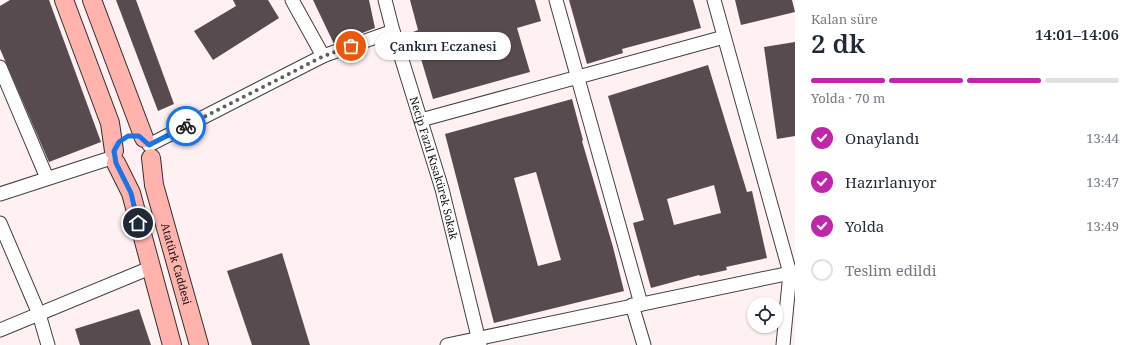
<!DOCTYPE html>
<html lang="tr">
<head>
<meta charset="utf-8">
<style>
	:root { --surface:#fff; --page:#f2f2f3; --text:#1f2937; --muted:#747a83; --line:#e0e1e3; --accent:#c026aa }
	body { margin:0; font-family:"Noto Serif",serif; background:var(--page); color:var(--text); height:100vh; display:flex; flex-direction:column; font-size:15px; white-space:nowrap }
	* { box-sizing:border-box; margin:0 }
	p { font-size:13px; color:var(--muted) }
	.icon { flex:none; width:22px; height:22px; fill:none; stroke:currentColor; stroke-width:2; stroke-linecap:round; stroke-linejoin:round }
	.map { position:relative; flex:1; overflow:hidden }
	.drawer { display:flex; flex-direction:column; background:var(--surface); width:340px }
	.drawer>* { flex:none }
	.fabs { position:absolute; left:747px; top:297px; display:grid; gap:8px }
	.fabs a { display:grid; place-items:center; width:36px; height:36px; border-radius:50%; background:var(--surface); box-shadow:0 1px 3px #0004; font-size:20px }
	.pin { position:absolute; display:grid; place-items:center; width:34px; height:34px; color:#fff; margin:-17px; border:2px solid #fff; border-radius:50%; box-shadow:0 1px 4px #0007 }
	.courier { position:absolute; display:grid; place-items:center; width:40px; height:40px; margin:-20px; border:3px solid #1a73e8; border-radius:50%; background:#fff; color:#222; box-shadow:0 1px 5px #0007 }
	.bubble { position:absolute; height:28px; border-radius:14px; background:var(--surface); box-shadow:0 1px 3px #0004; font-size:13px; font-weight:600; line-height:28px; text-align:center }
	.head em { font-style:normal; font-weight:600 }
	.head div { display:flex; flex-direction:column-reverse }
	.head { display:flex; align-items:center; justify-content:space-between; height:68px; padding:0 16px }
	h1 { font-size:26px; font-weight:600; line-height:30px }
	.bar { display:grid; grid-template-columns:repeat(4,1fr); gap:6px 4px; align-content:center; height:48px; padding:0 16px }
	.bar i { height:5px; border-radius:3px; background:var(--line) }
	.bar .selected { background:var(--accent) }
	.bar p { grid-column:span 4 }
	ol { padding:0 16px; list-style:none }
	li { display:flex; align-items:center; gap:12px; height:44px }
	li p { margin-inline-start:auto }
	li .icon { padding:4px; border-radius:50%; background:var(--accent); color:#fff; stroke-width:4 }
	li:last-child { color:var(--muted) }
	li i { width:22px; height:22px; border:2px solid var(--line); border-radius:50% }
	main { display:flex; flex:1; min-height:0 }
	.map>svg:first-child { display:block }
	.building { fill:#584b50; fill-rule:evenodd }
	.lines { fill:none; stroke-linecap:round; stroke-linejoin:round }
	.street-casing { stroke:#424242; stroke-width:15 }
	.secondary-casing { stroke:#313131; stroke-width:20 }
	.street { stroke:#fff; stroke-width:13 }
	.secondary { stroke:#ffb3ac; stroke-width:18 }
	.done { stroke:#635e5e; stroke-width:4; stroke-dasharray:0 7.2 }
	.route { stroke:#1a73e8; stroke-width:5 }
	.labels { text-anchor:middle; stroke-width:4; stroke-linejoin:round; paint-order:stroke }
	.street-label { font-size:11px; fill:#0f0f0f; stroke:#fff }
</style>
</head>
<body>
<main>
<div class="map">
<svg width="795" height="345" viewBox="0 0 795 345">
	<rect width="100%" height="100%" fill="#fff1f1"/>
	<g class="building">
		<polygon points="10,0 49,0 101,142 49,162 0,49 0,6"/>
		<polygon points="116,0 136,0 174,104 158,111"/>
		<polygon points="233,0 268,0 279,18 213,60 194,31 236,6"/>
		<polygon points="313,0 369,0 375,28 334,44"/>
		<polygon points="410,0 535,0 541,21 517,28 530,72 433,99 413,32 418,30"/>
		<polygon points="569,0 693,0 701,28 622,49 623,53 587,64"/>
		<polygon points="735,0 792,0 795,12 741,25"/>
		<polygon points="795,42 795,136 777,139 764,47"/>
		<path d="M 708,65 L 747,192 L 752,191 L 767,258 L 726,267 L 727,270 L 700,276 L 699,275 L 651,288 L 633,223 L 644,220 L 608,96 ZM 714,185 L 721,213 L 674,225 L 667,199 Z"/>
		<path d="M 572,99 L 583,140 L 582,141 L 613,247 L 624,291 L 494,323 L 445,134 ZM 536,172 L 561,260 L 538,266 L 514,178 Z"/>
		<polygon points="282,253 310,345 252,345 227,271"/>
		<polygon points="139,309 151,345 80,345 75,329"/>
	</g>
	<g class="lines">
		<defs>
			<g id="street">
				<polyline points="292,0 323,56"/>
				<path id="s1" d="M 385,0 L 393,31 L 442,189 L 480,345"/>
				<polyline points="556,0 641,304"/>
				<polyline points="714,0 790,273 783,345"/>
				<polyline points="0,67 47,178"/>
				<polyline points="421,120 724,37"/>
				<polyline points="149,145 323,56 393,31"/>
				<polyline points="0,194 114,157"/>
				<polyline points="0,223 39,314 48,345"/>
				<polyline points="632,305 644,345"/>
				<polyline points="0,330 150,268"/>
				<polyline points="447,345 795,272"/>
			</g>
			<g id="secondary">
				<polyline points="64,0 110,123 114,151"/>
				<polyline points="92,0 144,138"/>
				<path id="s2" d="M 151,158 L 154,185 L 199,345"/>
				<polyline points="116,163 131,193 172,345"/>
			</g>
		</defs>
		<use href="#street" class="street-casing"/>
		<use href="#secondary" class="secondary-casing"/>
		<use href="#street" class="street"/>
		<use href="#secondary" class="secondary"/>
	</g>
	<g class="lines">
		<polyline class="done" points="186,126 324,56 351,46"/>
		<polyline class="route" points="138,223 131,193 116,163 114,151 119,142 128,136 139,136 149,145 186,126"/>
	</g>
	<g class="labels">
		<g class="street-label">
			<text dy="4" stroke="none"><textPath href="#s1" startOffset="175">Necip Fazıl Kısakürek Sokak</textPath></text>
			<text dy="4" stroke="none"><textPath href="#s2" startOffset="109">Atatürk Caddesi</textPath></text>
		</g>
	</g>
</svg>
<div class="fabs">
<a><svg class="icon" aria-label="locate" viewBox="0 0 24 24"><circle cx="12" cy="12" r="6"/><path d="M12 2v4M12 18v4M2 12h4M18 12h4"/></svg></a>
</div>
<div class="pin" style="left:351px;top:46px;background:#ea580c"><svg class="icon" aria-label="bag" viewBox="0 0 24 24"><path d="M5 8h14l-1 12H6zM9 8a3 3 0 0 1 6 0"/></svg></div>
<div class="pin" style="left:138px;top:223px;background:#1f2937"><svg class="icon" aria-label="home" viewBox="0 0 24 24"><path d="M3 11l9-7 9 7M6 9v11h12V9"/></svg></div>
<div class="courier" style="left:186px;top:126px"><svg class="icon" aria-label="bike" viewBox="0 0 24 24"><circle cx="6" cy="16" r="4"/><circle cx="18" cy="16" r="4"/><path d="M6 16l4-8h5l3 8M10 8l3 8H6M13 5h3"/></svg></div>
<div class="bubble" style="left:375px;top:32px;width:136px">Çankırı Eczanesi</div>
</div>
<section class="drawer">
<div class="head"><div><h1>2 dk</h1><p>Kalan süre</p></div><em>14:01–14:06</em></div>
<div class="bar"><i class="selected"></i><i class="selected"></i><i class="selected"></i><i></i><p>Yolda · 70 m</p></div>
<ol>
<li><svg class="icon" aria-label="check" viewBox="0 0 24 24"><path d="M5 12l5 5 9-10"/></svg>Onaylandı<p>13:44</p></li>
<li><svg class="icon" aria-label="check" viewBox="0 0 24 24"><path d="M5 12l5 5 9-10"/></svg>Hazırlanıyor<p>13:47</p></li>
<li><svg class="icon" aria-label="check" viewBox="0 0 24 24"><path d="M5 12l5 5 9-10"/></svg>Yolda<p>13:49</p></li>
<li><i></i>Teslim edildi</li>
</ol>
</section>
</main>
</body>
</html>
